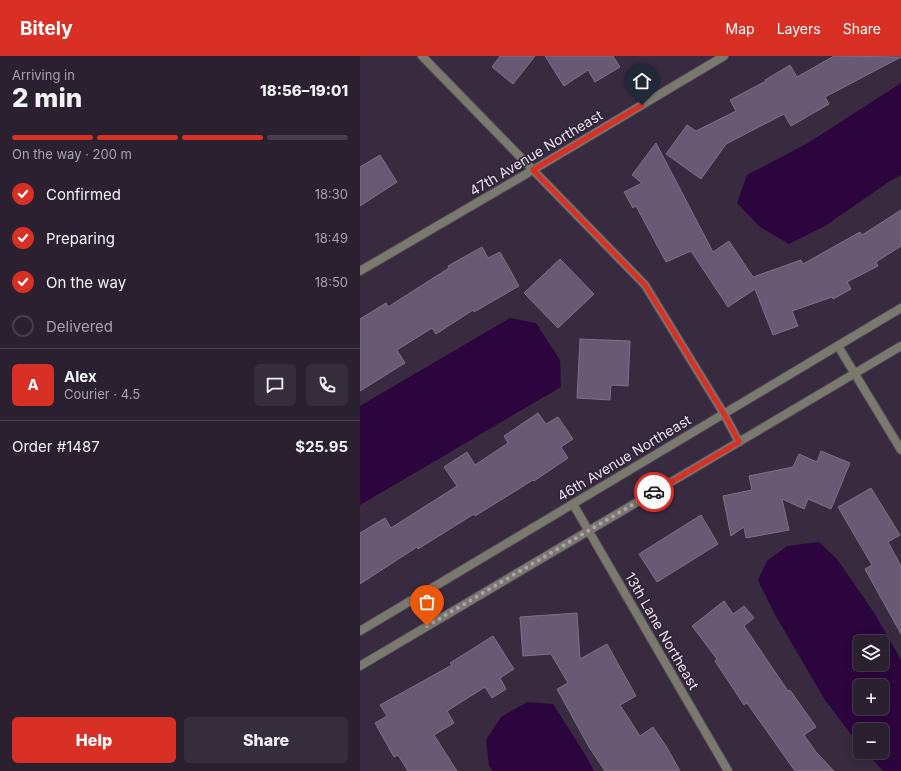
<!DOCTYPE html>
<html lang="en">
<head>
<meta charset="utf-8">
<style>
	:root { --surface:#2a2030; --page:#362d3c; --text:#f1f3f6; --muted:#a5a3ab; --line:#463e4c; --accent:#d93025 }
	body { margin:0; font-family:Inter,sans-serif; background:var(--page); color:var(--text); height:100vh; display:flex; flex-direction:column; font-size:15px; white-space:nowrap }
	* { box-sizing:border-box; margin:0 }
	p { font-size:13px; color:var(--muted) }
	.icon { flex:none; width:22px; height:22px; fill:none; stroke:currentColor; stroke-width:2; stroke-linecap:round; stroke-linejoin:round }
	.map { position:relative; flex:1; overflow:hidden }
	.details { display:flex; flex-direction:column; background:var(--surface); width:360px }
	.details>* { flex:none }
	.controls { position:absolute; left:493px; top:579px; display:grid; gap:8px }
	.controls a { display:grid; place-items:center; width:36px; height:36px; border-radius:6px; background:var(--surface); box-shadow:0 2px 10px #0003,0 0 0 1px var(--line); font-size:20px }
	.pin { position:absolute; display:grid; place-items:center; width:34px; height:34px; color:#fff; margin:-41px -17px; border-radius:50% 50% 50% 0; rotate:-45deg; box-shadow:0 0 4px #0007 }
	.pin .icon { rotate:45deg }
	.courier { position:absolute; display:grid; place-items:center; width:40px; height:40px; margin:-20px; border:3px solid #d93025; border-radius:50%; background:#fff; color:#222; box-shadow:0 1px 5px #0007 }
	.overview em { font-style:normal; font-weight:800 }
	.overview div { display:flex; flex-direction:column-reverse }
	.overview { display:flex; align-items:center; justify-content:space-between; height:68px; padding:0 12px }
	h1 { font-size:26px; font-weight:800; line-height:30px }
	.bar { display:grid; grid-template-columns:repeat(4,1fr); gap:6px 4px; align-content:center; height:48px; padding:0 12px }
	.bar i { height:5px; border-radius:3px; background:var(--line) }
	.bar .on { background:var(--accent) }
	.bar p { grid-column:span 4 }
	.line { display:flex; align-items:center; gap:10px; padding:0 12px; border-top:1px solid var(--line) }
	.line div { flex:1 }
	.round { display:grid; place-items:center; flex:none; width:42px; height:42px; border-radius:6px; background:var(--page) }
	ol { padding:0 12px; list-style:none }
	li { display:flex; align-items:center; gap:12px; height:44px }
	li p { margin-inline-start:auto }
	li .icon { padding:4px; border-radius:50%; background:var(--accent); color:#fff; stroke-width:4 }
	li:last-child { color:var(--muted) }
	li i { width:22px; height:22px; border:2px solid var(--line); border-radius:50% }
	.action { display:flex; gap:8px; margin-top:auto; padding:8px 12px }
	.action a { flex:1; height:46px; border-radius:6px; background:var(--accent); color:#fff; font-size:16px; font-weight:800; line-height:46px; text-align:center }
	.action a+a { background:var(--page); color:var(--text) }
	header { display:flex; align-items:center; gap:24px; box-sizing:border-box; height:56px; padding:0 20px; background:var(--accent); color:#fff }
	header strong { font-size:19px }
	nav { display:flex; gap:22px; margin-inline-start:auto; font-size:14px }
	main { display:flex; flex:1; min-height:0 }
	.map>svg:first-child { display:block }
	.water { fill:#2c053f; fill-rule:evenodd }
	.building { fill:#685a72; stroke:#7f7088 }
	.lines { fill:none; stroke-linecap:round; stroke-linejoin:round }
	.street-casing { stroke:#54485c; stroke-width:10 }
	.street { stroke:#79796d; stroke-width:8 }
	.done { stroke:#aba1b1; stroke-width:4; stroke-dasharray:0 7.2 }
	.route { stroke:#d93025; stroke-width:5 }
	.labels { text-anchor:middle; stroke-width:3; stroke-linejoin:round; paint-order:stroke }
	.street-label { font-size:14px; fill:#e9e1ee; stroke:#2e2236 }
</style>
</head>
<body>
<header>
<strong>Bitely</strong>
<nav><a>Map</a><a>Layers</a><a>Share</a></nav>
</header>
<main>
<section class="details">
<div class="overview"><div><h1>2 min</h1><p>Arriving in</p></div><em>18:56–19:01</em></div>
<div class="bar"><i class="on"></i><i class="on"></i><i class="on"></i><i></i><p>On the way · 200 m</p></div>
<ol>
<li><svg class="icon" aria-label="check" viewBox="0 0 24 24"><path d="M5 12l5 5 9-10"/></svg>Confirmed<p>18:30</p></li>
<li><svg class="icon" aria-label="check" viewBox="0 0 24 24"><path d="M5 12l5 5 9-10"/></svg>Preparing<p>18:49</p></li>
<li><svg class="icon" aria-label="check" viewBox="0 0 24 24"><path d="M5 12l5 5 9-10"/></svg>On the way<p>18:50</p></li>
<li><i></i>Delivered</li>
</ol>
<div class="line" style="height:72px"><b class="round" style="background:var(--accent);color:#fff">A</b><div><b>Alex</b><p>Courier · 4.5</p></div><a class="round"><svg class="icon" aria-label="chat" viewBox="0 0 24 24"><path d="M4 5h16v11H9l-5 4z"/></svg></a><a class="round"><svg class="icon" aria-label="phone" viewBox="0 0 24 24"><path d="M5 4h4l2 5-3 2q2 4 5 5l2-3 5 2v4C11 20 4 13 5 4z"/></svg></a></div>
<div class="line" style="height:52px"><div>Order #1487</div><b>$25.95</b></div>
<div class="action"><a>Help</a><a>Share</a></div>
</section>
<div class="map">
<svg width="541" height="715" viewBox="0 0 541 715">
	<rect width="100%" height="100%" fill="#382b40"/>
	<g class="water">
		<polygon points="541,27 541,119 530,125 465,170 429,188 400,171 377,147 387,119 448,87"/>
		<polygon points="150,262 176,267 200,304 201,331 0,449 0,350"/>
		<path d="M 459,486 L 477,503 L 515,558 L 541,604 L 541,715 L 523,715 L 506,696 L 522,696 L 522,674 L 500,674 L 500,690 L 465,644 L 414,557 L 398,524 L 407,505 L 427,490 ZM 500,586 L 522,586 L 522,608 L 500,608 ZM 500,630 L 522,630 L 522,652 L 500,652 Z"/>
		<polygon points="167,646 193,648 226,700 234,715 133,715 129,710 126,684 141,661"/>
	</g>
	<g class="building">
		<polygon points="140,0 175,0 153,28 132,11"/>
		<polygon points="185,0 253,0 260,11 235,26 228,14 204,30"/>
		<polygon points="474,0 541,1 465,41 469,48 431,70 424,58 366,88 341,123 306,98 327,69 336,75 376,55 370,44 406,25 405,24 430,9 437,21"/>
		<polygon points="296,87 353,196 369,185 393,221 441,204 443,208 500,176 502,179 541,154 541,190 516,206 518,210 487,226 491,233 473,243 472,241 432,255 438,270 413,279 395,233 368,251 331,195 306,206 276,150 273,152 264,136 282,127 272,119"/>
		<polygon points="20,99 37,126 0,150 0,111"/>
		<polygon points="122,191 128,202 140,196 159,230 114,256 113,254 76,278 72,272 37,294 45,307 0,335 0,263 26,247 28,251 89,212 88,210"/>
		<polygon points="200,203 234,238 198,272 164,237"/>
		<polygon points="220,283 270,285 268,330 251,329 250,344 217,342"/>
		<polygon points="178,357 186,368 198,361 213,383 201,391 208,402 174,425 173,424 115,460 114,458 58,493 57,491 0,528 0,477 25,462 31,472 97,430 84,411 107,396 115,409 148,387 144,380"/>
		<polygon points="461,395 490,407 471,453 448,443 444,453 422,443 429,474 386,482 384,471 371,480 363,440 392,434 389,420 433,411 439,398 457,406"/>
		<polygon points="511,432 540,479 528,486 541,510 541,578 505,513 512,509 478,451"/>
		<polygon points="341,459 358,488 297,526 279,498"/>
		<polygon points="364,545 373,558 384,550 394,562 384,570 428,635 430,634 456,671 444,679 456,696 474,715 435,715 387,647 384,649 355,605 357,603 332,570"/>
		<polygon points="217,557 220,603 247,588 276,640 260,649 280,680 293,671 306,690 320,715 245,715 229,691 197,633 208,627 191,598 163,600 160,561"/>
		<polygon points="133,580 154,613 140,622 146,633 132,642 125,631 87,655 94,667 74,679 97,715 48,715 38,699 34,701 15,667 27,660 20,649 92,609 90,607"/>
	</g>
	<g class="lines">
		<defs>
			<g id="street">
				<polyline points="62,0 285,229 364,358 379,386"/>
				<polyline points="0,215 173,114 364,0"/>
				<polyline points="478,290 541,394"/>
				<polyline points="213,448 368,715"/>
				<polyline points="0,575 541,252"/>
				<polyline points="0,610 541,290"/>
			</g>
		</defs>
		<use href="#street" class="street-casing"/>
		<use href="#street" class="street"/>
	</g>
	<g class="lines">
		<polyline class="done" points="67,570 294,436"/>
		<polyline class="route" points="282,49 173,114 285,229 364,358 379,386 294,436"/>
	</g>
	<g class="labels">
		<g class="street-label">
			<text transform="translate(176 97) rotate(-31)" y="5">47th Avenue Northeast</text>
			<text transform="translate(264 402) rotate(-31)" y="5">46th Avenue Northeast</text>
			<text transform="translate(302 575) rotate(60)" y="5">13th Lane Northeast</text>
		</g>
	</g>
</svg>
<div class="controls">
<a><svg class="icon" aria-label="layers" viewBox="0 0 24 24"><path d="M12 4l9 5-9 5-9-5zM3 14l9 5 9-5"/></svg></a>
<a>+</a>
<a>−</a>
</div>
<div class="pin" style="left:67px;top:570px;background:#ea580c"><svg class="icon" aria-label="bag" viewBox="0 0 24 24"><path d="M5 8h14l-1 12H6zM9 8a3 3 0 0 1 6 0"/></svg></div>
<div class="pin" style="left:282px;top:49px;background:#1f2937"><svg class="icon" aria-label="home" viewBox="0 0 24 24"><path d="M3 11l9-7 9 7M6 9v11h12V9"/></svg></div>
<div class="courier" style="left:294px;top:436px"><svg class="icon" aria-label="car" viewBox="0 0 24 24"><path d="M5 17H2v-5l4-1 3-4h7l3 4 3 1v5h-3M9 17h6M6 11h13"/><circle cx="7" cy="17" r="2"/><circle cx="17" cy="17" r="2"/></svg></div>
</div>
</main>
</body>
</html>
